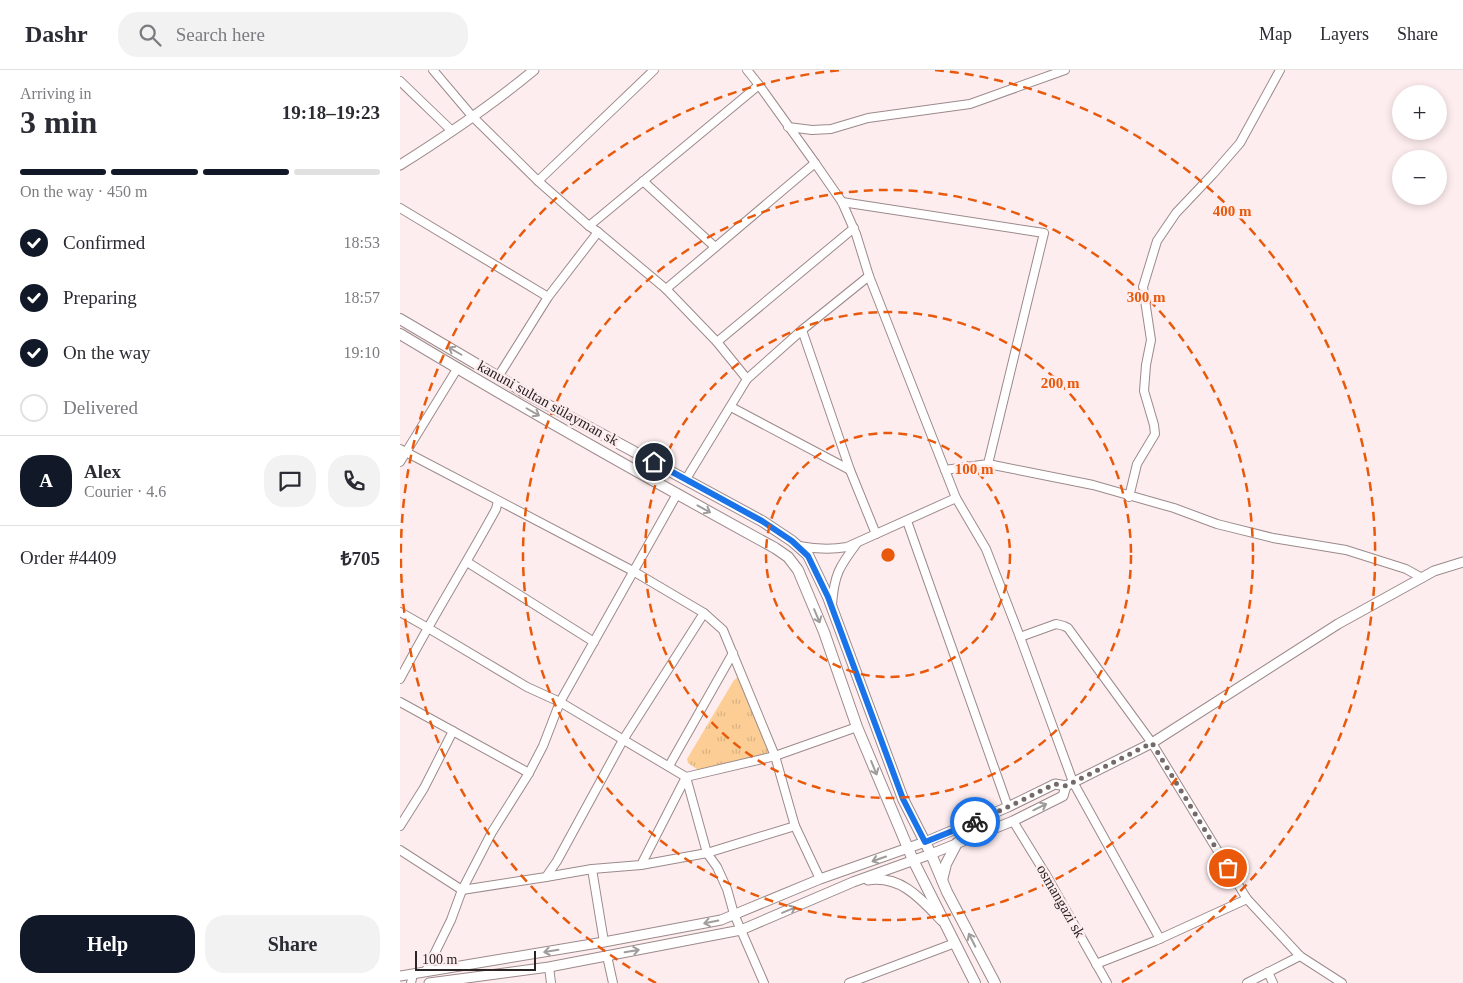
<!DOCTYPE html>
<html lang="en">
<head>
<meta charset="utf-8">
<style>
	:root { --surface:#fff; --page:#f2f2f3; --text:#2b2b33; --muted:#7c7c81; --line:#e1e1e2; --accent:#111827 }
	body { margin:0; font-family:Georgia,serif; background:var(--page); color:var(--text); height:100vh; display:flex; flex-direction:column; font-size:19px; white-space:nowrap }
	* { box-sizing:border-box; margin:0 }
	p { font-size:16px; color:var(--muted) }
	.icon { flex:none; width:28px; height:28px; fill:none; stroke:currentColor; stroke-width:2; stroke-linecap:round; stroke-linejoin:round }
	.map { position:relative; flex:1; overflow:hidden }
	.drawer { display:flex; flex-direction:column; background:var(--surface); width:400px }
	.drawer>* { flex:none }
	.fabs { position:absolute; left:992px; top:15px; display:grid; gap:10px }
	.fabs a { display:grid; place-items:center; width:55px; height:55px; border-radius:50%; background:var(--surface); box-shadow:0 2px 8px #0003; font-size:25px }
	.scale { position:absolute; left:15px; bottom:12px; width:121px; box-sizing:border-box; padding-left:5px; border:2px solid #2b2424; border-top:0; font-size:14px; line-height:18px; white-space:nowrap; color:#2b2424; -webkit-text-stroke:4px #feedef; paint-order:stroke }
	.pin { position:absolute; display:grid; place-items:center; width:42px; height:42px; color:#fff; margin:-21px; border:2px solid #fff; border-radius:50%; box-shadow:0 1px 5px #0007 }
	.courier { position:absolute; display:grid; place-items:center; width:50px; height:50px; margin:-25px; border:4px solid #1a73e8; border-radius:50%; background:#fff; color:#222; box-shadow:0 1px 6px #0007 }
	.head em { font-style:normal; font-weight:700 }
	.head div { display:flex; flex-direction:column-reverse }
	.head { display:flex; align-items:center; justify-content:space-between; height:85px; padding:0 20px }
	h1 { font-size:32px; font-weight:700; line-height:38px }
	.bar { display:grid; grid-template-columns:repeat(4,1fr); gap:8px 5px; align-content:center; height:60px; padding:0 20px }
	.bar i { height:6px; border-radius:4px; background:var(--line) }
	.bar .current { background:var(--accent) }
	.bar p { grid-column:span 4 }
	.line { display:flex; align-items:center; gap:12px; padding:0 20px; border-top:1px solid var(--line) }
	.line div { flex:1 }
	.round { display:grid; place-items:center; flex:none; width:52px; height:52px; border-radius:20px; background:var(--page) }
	ol { padding:0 20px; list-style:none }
	li { display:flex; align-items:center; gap:15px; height:55px }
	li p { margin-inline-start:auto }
	li .icon { padding:5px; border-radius:50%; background:var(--accent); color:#fff; stroke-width:4 }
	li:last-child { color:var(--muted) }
	li i { width:28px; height:28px; border:2px solid var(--line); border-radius:50% }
	.button { display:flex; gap:10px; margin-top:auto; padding:10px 20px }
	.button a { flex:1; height:58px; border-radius:20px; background:var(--accent); color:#fff; font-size:20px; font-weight:700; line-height:58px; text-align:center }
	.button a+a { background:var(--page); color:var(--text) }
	header { display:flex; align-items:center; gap:30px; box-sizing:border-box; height:70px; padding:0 25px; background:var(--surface); border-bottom:1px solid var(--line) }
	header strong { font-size:24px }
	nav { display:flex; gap:28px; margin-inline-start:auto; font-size:18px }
	.search { width:350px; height:45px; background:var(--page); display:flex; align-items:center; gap:12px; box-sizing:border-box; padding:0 18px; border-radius:20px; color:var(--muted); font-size:19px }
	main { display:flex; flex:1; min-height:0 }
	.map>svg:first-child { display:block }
	.park { fill:url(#park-tufts) }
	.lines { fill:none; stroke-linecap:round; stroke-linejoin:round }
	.minor-casing { stroke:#9c8a8b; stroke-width:10 }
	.tertiary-casing { stroke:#9c8a8b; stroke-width:11 }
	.secondary-casing { stroke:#9c8a8b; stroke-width:12 }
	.minor { stroke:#fff; stroke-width:8 }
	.tertiary { stroke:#fff; stroke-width:9 }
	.secondary { stroke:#fff; stroke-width:10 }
	.oneway { stroke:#a09c9c }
	.done { stroke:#756a6b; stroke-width:5; stroke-dasharray:0 9 }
	.route { stroke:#1a73e8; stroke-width:6 }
	.ring { fill:none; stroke:#e8590c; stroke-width:2.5; stroke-dasharray:9 6 }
	.labels { text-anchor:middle; stroke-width:5; stroke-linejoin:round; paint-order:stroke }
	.street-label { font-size:15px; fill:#2b2424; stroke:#feedef }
	.centre { fill:#e8590c; stroke:#feedef; stroke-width:2.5 }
	.ring-label { font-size:15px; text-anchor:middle; font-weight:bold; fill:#e8590c; stroke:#feedef; stroke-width:5; stroke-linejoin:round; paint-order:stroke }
</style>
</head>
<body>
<header>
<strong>Dashr</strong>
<div class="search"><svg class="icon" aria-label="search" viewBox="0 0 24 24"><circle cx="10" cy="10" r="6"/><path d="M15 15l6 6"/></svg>Search here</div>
<nav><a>Map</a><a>Layers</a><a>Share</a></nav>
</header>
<main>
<section class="drawer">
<div class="head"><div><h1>3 min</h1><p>Arriving in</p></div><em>19:18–19:23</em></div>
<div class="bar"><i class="current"></i><i class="current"></i><i class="current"></i><i></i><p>On the way · 450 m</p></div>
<ol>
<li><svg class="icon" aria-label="check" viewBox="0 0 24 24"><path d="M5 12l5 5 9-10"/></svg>Confirmed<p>18:53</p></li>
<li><svg class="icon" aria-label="check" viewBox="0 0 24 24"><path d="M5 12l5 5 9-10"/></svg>Preparing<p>18:57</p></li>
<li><svg class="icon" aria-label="check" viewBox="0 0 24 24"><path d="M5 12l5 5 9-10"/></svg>On the way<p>19:10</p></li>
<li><i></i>Delivered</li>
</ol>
<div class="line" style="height:90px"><b class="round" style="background:var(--accent);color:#fff">A</b><div><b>Alex</b><p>Courier · 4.6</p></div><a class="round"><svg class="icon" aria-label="chat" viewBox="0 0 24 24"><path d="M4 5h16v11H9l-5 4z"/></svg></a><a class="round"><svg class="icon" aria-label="phone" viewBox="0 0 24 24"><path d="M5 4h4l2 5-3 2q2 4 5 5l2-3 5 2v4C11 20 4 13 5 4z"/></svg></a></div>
<div class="line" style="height:65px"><div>Order #4409</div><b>₺705</b></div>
<div class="button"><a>Help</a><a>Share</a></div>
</section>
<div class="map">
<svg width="1063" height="913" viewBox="0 0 1063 913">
	<defs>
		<pattern id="park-tufts" width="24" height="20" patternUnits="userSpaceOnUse" patternTransform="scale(1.25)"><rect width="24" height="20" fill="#fcce95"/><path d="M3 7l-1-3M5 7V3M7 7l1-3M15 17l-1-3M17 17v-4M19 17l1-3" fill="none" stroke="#d8b180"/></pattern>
	</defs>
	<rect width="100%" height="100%" fill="#feedef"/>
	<polygon class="park" points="340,606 372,682 303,703 288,693 287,689 334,610"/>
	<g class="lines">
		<defs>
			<g id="minor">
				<polyline points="33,0 72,46 138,111 189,156 198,162 266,219 317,272 347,309"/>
				<polyline points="347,0 359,15"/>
				<polyline points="0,11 52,61"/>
				<polyline points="388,57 412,60 431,59 468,48 570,34 665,0"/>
				<polyline points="138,111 254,0"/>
				<polyline points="243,111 315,177"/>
				<polyline points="442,132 644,163 588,394 545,400"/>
				<polyline points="0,138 148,227"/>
				<polyline points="189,156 359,15 415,93"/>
				<polyline points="266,219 415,93 442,132 456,164 469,206 556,428 586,479 620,567 673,712 760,869"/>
				<polyline points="317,272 454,158"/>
				<polyline points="98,307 148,227 198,162"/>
				<polyline points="331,337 450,400 402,260"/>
				<polyline points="0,379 233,501 304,543 323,560 375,686 395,756 420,809"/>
				<polyline points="0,392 57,299"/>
				<polyline points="588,394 693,415 774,438 817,454 873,468 946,480 1006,499 1022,508"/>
				<polyline points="450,400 476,464"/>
				<polyline points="286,409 347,309 402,260 469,206"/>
				<polyline points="729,427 737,394 755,364 754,355 744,321 746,295 751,270 743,217 757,171 776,143 813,104 840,73 880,0"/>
				<polyline points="507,451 608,737"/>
				<path d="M 399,476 C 415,479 430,480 447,477 L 556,428"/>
				<polyline points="67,492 194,572"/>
				<path d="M 432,535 C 434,505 439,497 457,473"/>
				<polyline points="0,542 28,558 127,617 160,632 286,707 307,783 317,797 327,819 334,844 364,913"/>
				<polyline points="620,567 656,554 664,556 668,558 752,673 847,829 900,886 942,913"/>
				<path d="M 0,609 C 30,551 65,496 96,439 L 98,431"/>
				<polyline points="0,632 129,703"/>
				<polyline points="269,696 333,583"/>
				<polyline points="613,751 645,803 707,913"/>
				<polyline points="0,756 24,718 53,661"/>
				<polyline points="0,780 62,820 146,807 157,791 223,670 304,543"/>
				<polyline points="241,795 307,783 395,756"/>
				<polyline points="192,799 204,872"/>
				<polyline points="146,807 192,799 241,795 286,707 375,686 457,657"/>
				<polyline points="207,886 213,913"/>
				<polyline points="696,894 755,871 847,829"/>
				<polyline points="149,897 151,913"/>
				<polyline points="26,901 51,850 62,820 92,762 129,703 143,676 160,632 277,424"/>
				<polyline points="868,902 873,913"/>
				<polyline points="11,913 13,904"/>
				<polyline points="449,913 555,873"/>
				<polyline points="847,913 900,886"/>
			</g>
			<g id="tertiary">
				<path d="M 0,95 C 46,66 92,35 134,0"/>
				<path d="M 468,810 C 501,805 521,829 542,851"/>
				<polyline points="0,906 204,872 321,850 420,809 525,772 608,737 655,714 666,716 752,673 938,554 1034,501 1063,492"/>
				<polyline points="29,913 149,897 341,860 453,812 531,784 613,751 663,726 666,716"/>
			</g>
			<g id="secondary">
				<polyline points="0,249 124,322 362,451 392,471 408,485 428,527 503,729 531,784 547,822 595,913"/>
				<path d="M 0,264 C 123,338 249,409 375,478 L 388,487 L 398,500 L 424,562 L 457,657 L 513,790 L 575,913"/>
				<polyline points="542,810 546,794 557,773"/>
			</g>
		</defs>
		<use href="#minor" class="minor-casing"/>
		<use href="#tertiary" class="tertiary-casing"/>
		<use href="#secondary" class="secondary-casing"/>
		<use href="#minor" class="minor"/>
		<use href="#tertiary" class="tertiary"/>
		<use href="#secondary" class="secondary"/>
	</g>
	<defs><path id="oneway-shaft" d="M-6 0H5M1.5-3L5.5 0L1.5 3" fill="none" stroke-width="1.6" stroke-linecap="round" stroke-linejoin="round" transform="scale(1.25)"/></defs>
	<g class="oneway">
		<use href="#oneway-shaft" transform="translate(55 281) rotate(-150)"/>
		<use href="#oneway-shaft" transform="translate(133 342) rotate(30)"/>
		<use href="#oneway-shaft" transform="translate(304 439) rotate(29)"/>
		<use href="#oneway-shaft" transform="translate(417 546) rotate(67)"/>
		<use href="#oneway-shaft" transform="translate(474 698) rotate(68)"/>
		<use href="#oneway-shaft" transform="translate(640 737) rotate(-26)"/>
		<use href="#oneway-shaft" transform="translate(479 789) rotate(161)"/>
		<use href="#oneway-shaft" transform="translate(389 840) rotate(-23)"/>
		<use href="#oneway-shaft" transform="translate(311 852) rotate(169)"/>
		<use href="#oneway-shaft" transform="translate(572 870) rotate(-117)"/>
		<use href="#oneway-shaft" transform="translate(151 881) rotate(171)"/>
		<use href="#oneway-shaft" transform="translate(232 881) rotate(-10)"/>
	</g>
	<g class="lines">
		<polyline class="done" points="575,752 608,737 655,714 666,716 752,673 828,798"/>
		<polyline class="route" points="254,392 362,451 392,471 408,486 428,527 503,729 525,772 575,752"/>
	</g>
	<g class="ring">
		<circle cx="488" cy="485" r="122"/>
		<circle cx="488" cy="485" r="243"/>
		<circle cx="488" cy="485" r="365"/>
		<path d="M256 913A487 487 0 0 1 441 0M535 0A487 487 0 0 1 720 913"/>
	</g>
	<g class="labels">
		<g class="street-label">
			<text transform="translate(148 333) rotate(29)" y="5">kanuni sultan sülayman sk</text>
			<text transform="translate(661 831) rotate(60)" y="5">osmangazi sk</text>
		</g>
	</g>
	<circle cx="488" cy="485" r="8" class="centre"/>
	<g class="ring-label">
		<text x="832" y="146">400 m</text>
		<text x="746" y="232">300 m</text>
		<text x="660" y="318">200 m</text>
		<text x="574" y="404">100 m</text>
	</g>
</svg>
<div class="fabs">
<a>+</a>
<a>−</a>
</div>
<div class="scale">100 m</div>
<div class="pin" style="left:828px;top:798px;background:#ea580c"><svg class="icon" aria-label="bag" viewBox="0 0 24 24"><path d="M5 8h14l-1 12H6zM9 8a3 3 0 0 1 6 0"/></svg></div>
<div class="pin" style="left:254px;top:392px;background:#1f2937"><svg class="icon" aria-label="home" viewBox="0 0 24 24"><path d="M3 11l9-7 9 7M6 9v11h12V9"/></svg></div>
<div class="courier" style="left:575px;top:752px"><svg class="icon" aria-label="bike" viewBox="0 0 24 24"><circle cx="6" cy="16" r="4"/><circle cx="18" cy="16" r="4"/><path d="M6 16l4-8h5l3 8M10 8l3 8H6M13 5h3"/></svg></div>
</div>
</main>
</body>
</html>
